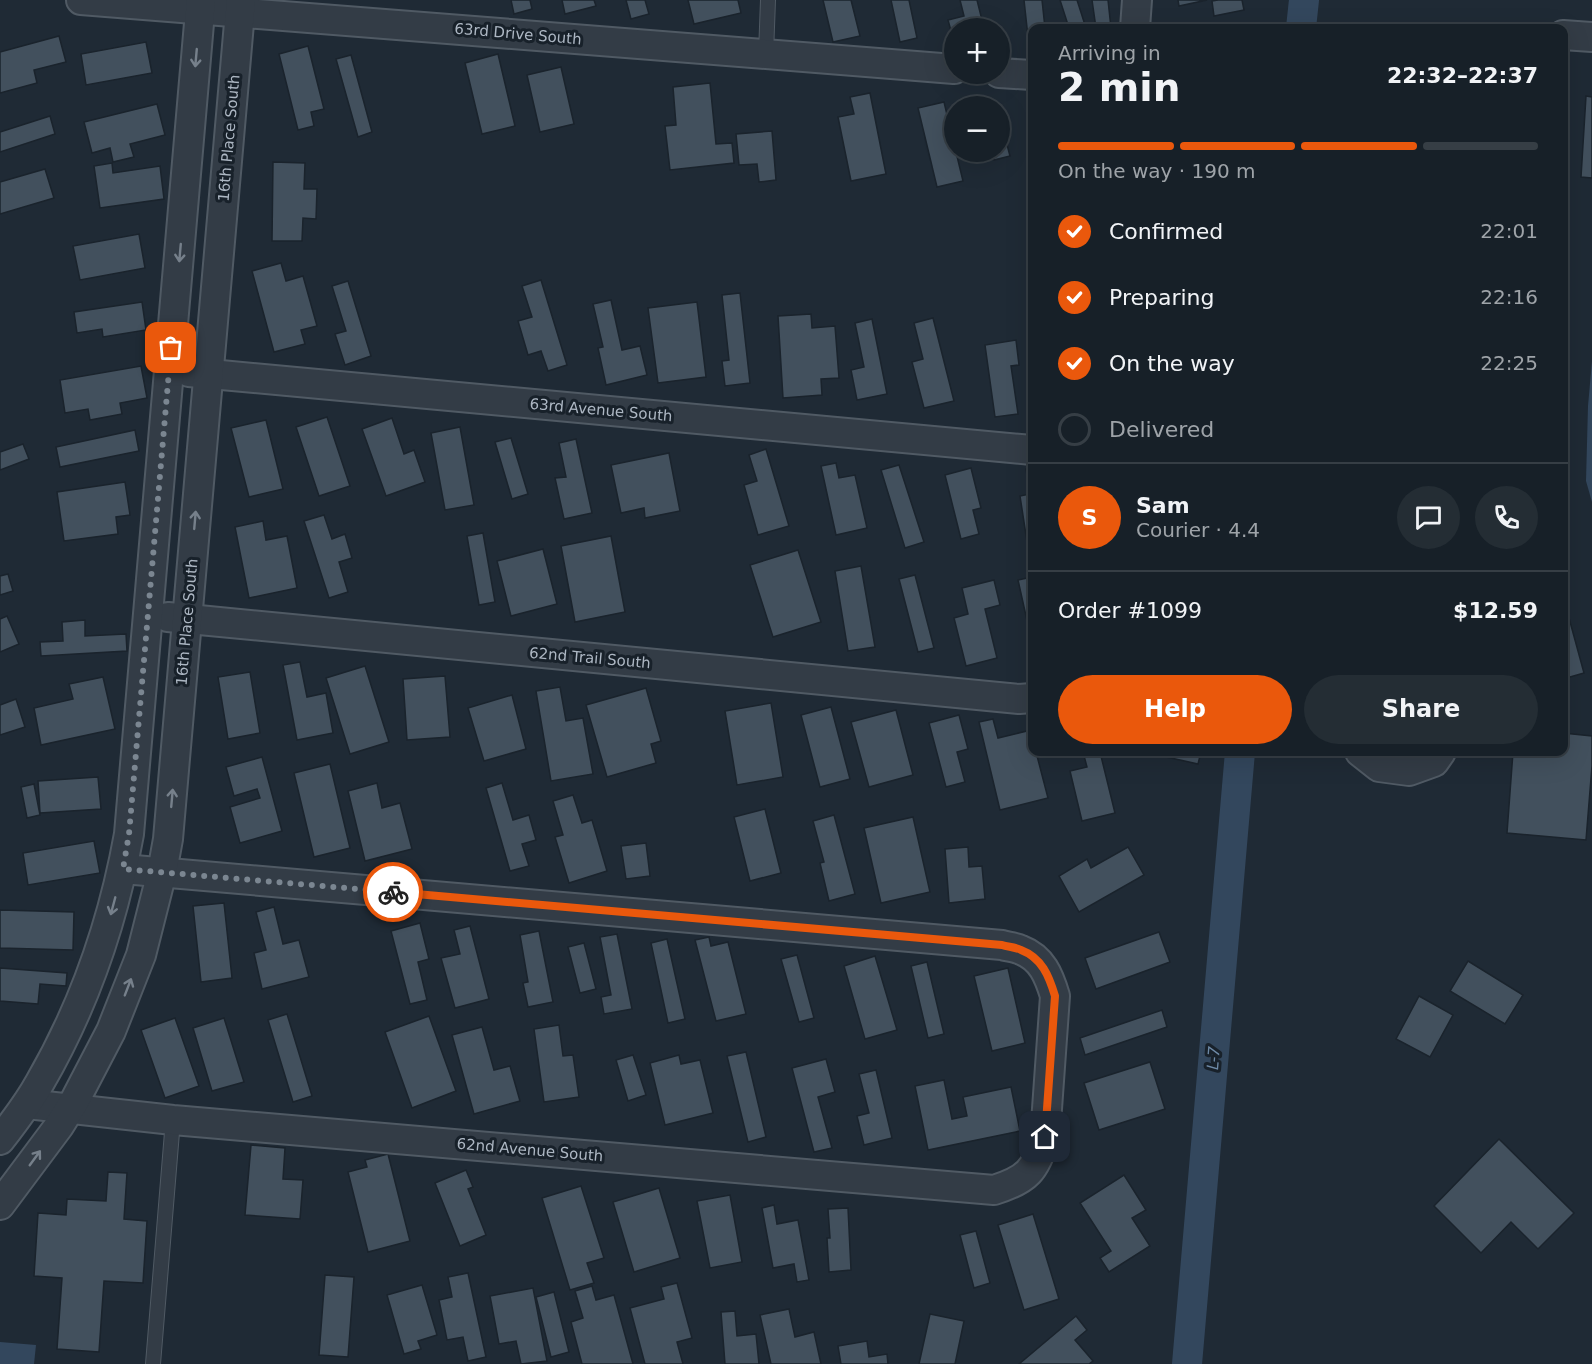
<!DOCTYPE html>
<html lang="en">
<head>
<meta charset="utf-8">
<style>
	:root { --surface:#172028; --page:#242d34; --text:#f1f3f6; --muted:#9ea3a8; --line:#363e45; --accent:#ea580c }
	body { margin:0; font-family:"DejaVu Sans",sans-serif; background:var(--page); color:var(--text); height:100vh; display:flex; flex-direction:column; font-size:22px; white-space:nowrap }
	* { box-sizing:border-box; margin:0 }
	p { font-size:20px; color:var(--muted) }
	.icon { flex:none; width:33px; height:33px; fill:none; stroke:currentColor; stroke-width:2; stroke-linecap:round; stroke-linejoin:round }
	.map { position:relative; flex:1; overflow:hidden }
	.side { position:absolute; left:1028px; top:24px; width:540px; height:732px; display:flex; flex-direction:column; background:var(--surface); border-radius:12px; box-shadow:0 6px 24px #0002,0 0 0 2px var(--line) }
	.side>* { flex:none }
	.fabs { position:absolute; left:944px; top:18px; display:grid; gap:12px }
	.fabs a { display:grid; place-items:center; width:66px; height:66px; border-radius:50%; background:var(--surface); box-shadow:0 6px 24px #0002,0 0 0 2px var(--line); font-size:30px }
	.pin { position:absolute; display:grid; place-items:center; width:51px; height:51px; color:#fff; margin:-26px; border-radius:12px; box-shadow:0 3px 9px #0006 }
	.courier { position:absolute; display:grid; place-items:center; width:60px; height:60px; margin:-30px; border:4px solid #ea580c; border-radius:50%; background:#fff; color:#222; box-shadow:0 2px 8px #0007 }
	.overview em { font-style:normal; font-weight:700 }
	.overview div { display:flex; flex-direction:column-reverse }
	.overview { display:flex; align-items:center; justify-content:space-between; height:102px; padding:0 30px }
	h1 { font-size:39px; font-weight:700; line-height:45px }
	.bar { display:grid; grid-template-columns:repeat(4,1fr); gap:9px 6px; align-content:center; height:72px; padding:0 30px }
	.bar i { height:8px; border-radius:4px; background:var(--line) }
	.bar .active { background:var(--accent) }
	.bar p { grid-column:span 4 }
	.line { display:flex; align-items:center; gap:15px; padding:0 30px; border-top:2px solid var(--line) }
	.line div { flex:1 }
	.round { display:grid; place-items:center; flex:none; width:63px; height:63px; border-radius:32px; background:var(--page) }
	ol { padding:0 30px; list-style:none }
	li { display:flex; align-items:center; gap:18px; height:66px }
	li p { margin-inline-start:auto }
	li .icon { padding:6px; border-radius:50%; background:var(--accent); color:#fff; stroke-width:4 }
	li:last-child { color:var(--muted) }
	li i { width:33px; height:33px; border:3px solid var(--line); border-radius:50% }
	.primary-button { display:flex; gap:12px; margin-top:auto; padding:12px 30px }
	.primary-button a { flex:1; height:69px; border-radius:36px; background:var(--accent); color:#fff; font-size:24px; font-weight:700; line-height:69px; text-align:center }
	.primary-button a+a { background:var(--page); color:var(--text) }
	.map>svg:first-child { display:block }
	.water { fill:#33475d }
	.lines { fill:none; stroke-linecap:round; stroke-linejoin:round }
	.canal { stroke:#33475d; stroke-width:30 }
	.building { fill:#42505d; stroke:#1a232c; stroke-width:1.5 }
	.lane-casing { stroke:#505a64; stroke-width:16 }
	.street-casing { stroke:#505a64; stroke-width:32 }
	.lane { stroke:#333c46; stroke-width:14 }
	.street { stroke:#333c46; stroke-width:28 }
	.oneway { stroke:#76808b }
	.done { stroke:#7b8691; stroke-width:6; stroke-dasharray:0 10.8 }
	.route { stroke:#ea580c; stroke-width:8 }
	.labels { text-anchor:middle; stroke-width:6; stroke-linejoin:round; paint-order:stroke }
	.street-label { font-size:15px; fill:#adb7c3; stroke:#18212a }
	.water-label { font-size:16px; font-style:italic; fill:#6e8aa7; stroke:#18212a }
</style>
</head>
<body>
<div class="map">
<svg width="1592" height="1364" viewBox="0 0 1592 1364">
	<rect width="100%" height="100%" fill="#1f2a35"/>
	<g class="water">
		<polygon points="1592,361 1592,502 1586,481 1588,406"/>
		<polygon points="0,1342 36,1345 34,1364 0,1364"/>
	</g>
	<g class="lines">
		<g class="canal">
			<polyline points="1301,28 1304,0"/>
			<polyline points="1187,1364 1240,752"/>
		</g>
	</g>
	<g class="building">
		<polygon points="511,0 530,0 532,9 514,14"/>
		<polygon points="562,0 594,0 596,6 565,14"/>
		<polygon points="626,0 645,0 649,14 631,19"/>
		<polygon points="688,0 738,0 741,13 694,24"/>
		<polygon points="823,0 851,0 860,36 833,42"/>
		<polygon points="891,0 909,0 917,38 900,42"/>
		<polygon points="960,0 977,0 984,28 954,28 954,42 948,20 964,16"/>
		<polygon points="1024,0 1042,0 1045,28 1032,28 1032,46 1029,46"/>
		<polygon points="1060,0 1077,0 1086,28 1069,28"/>
		<polygon points="1092,0 1108,0 1111,28 1096,28"/>
		<polygon points="1178,0 1207,0 1179,6"/>
		<polygon points="1218,0 1242,0 1244,10 1214,16 1212,1"/>
		<polygon points="59,36 66,62 34,70 37,83 0,93 0,52"/>
		<polygon points="146,42 152,73 86,85 81,54"/>
		<polygon points="308,46 324,109 311,112 314,126 298,130 279,54"/>
		<polygon points="498,54 515,126 482,134 465,63"/>
		<polygon points="351,55 372,132 358,137 336,59"/>
		<polygon points="561,67 574,124 540,132 527,75"/>
		<polygon points="710,83 716,144 732,143 734,163 670,170 665,126 676,125 673,87"/>
		<polygon points="870,93 886,174 851,181 838,117 854,114 850,97"/>
		<polygon points="1586,96 1592,97 1592,178 1581,177"/>
		<polygon points="944,102 954,144 954,152 956,152 963,181 937,187 918,108"/>
		<polygon points="157,104 165,135 130,144 134,157 113,162 110,148 92,153 84,122"/>
		<polygon points="999,114 1010,156 994,160 992,152 999,152"/>
		<polygon points="50,116 55,134 0,152 0,132"/>
		<polygon points="772,131 776,180 759,182 757,164 739,165 736,134"/>
		<polygon points="273,162 305,163 304,189 317,189 316,219 303,218 302,241 272,241"/>
		<polygon points="112,163 113,173 160,166 164,199 100,208 94,166"/>
		<polygon points="45,169 54,198 0,214 0,182"/>
		<polygon points="139,234 145,268 80,280 73,246"/>
		<polygon points="281,263 286,281 303,276 317,326 301,330 305,344 274,352 252,271"/>
		<polygon points="541,280 567,365 548,371 541,351 528,355 518,321 532,317 522,286"/>
		<polygon points="348,281 371,356 345,365 335,334 346,331 332,286"/>
		<polygon points="740,293 750,383 725,386 722,361 729,360 722,295"/>
		<polygon points="611,300 622,350 640,346 647,375 606,385 598,348 603,347 593,304"/>
		<polygon points="142,302 146,330 103,337 102,329 77,333 74,312"/>
		<polygon points="697,302 706,377 658,383 648,308"/>
		<polygon points="811,314 812,328 835,326 839,378 821,379 822,395 783,398 778,316"/>
		<polygon points="933,318 954,401 924,408 912,362 923,359 914,323"/>
		<polygon points="872,319 887,394 857,400 851,370 864,367 855,323"/>
		<polygon points="1016,340 1019,365 1011,366 1018,414 995,417 985,345"/>
		<polygon points="141,366 147,398 120,403 122,414 90,420 88,409 65,413 60,380"/>
		<polygon points="327,417 350,486 319,496 296,427"/>
		<polygon points="392,418 404,454 414,450 425,482 386,496 362,429"/>
		<polygon points="266,420 283,489 249,497 231,428"/>
		<polygon points="460,427 474,505 445,510 431,433"/>
		<polygon points="135,430 139,451 60,467 56,447"/>
		<polygon points="511,438 528,494 512,499 495,442"/>
		<polygon points="576,439 592,513 564,519 555,478 566,477 559,443"/>
		<polygon points="23,444 29,459 0,470 0,452"/>
		<polygon points="766,449 789,526 758,535 744,485 757,481 749,455"/>
		<polygon points="669,453 680,511 645,518 644,508 621,513 611,465"/>
		<polygon points="836,463 839,478 855,475 867,528 836,535 821,466"/>
		<polygon points="899,465 924,542 905,548 881,470"/>
		<polygon points="971,468 981,508 973,510 979,534 961,539 945,475"/>
		<polygon points="1032,468 1032,560 1030,561 1020,496 1030,494 1026,469"/>
		<polygon points="125,482 130,515 116,517 118,534 64,541 57,492"/>
		<polygon points="324,515 332,539 345,534 352,558 339,562 348,592 329,598 304,521"/>
		<polygon points="263,521 266,540 287,536 297,588 249,598 235,527"/>
		<polygon points="483,533 495,602 479,605 467,536"/>
		<polygon points="611,536 625,612 575,622 561,546"/>
		<polygon points="543,549 557,604 511,616 497,561"/>
		<polygon points="798,550 821,622 773,637 750,565"/>
		<polygon points="861,566 875,647 848,651 835,571"/>
		<polygon points="8,574 13,591 0,595 0,576"/>
		<polygon points="915,575 934,648 918,652 899,579"/>
		<polygon points="1032,577 1032,643 1018,580"/>
		<polygon points="994,580 1000,605 985,609 997,658 966,666 954,618 968,614 962,588"/>
		<polygon points="1563,596 1584,673 1563,679"/>
		<polygon points="7,616 19,644 0,652 0,619"/>
		<polygon points="85,620 85,636 126,634 127,651 41,656 40,642 63,641 62,622"/>
		<polygon points="300,662 307,697 326,693 333,733 297,740 283,665"/>
		<polygon points="365,666 389,742 350,754 326,678"/>
		<polygon points="250,672 260,733 228,739 218,677"/>
		<polygon points="445,676 450,737 407,740 403,679"/>
		<polygon points="103,677 115,729 41,745 34,708 73,699 69,684"/>
		<polygon points="560,687 566,721 583,718 593,774 551,781 536,691"/>
		<polygon points="646,688 661,741 651,744 656,763 607,777 586,705"/>
		<polygon points="512,695 526,749 484,761 468,708"/>
		<polygon points="16,699 25,727 0,735 0,705"/>
		<polygon points="771,703 783,777 737,785 725,711"/>
		<polygon points="831,707 850,779 820,787 801,715"/>
		<polygon points="896,710 913,775 869,787 851,722"/>
		<polygon points="959,715 968,749 957,752 965,782 946,787 929,723"/>
		<polygon points="993,719 998,738 1031,730 1032,752 1036,752 1048,798 1000,810 979,722"/>
		<polygon points="1563,733 1592,736 1592,766 1586,840 1507,833 1513,752 1563,752"/>
		<polygon points="1083,752 1100,752 1115,813 1082,821 1070,771 1087,767"/>
		<polygon points="1144,752 1201,752 1198,764"/>
		<polygon points="262,757 282,831 240,843 230,807 260,798 257,789 234,796 226,767"/>
		<polygon points="330,764 350,848 314,857 294,773"/>
		<polygon points="98,777 101,809 40,813 38,781"/>
		<polygon points="377,783 382,808 400,803 412,849 365,861 348,791"/>
		<polygon points="502,783 513,820 529,815 536,840 522,844 529,866 510,871 486,788"/>
		<polygon points="34,784 40,815 27,818 21,787"/>
		<polygon points="573,795 582,823 592,820 607,871 569,883 555,837 563,835 553,801"/>
		<polygon points="765,809 781,873 750,881 734,817"/>
		<polygon points="834,815 855,894 829,901 820,863 824,862 813,821"/>
		<polygon points="913,817 930,892 881,903 864,828"/>
		<polygon points="94,841 100,873 28,885 23,853"/>
		<polygon points="646,843 650,876 626,879 621,846"/>
		<polygon points="968,847 969,867 982,866 985,899 949,903 945,849"/>
		<polygon points="1128,847 1144,875 1079,912 1059,876 1087,859 1091,868"/>
		<polygon points="224,903 232,978 201,982 193,906"/>
		<polygon points="274,907 283,944 299,940 309,977 262,989 254,953 266,950 256,912"/>
		<polygon points="0,910 74,912 73,950 0,948"/>
		<polygon points="420,923 429,959 418,962 427,1000 410,1004 391,931"/>
		<polygon points="470,926 489,999 455,1008 441,958 460,954 454,930"/>
		<polygon points="539,931 553,1002 528,1007 523,983 528,982 520,935"/>
		<polygon points="1159,932 1170,962 1096,989 1085,958"/>
		<polygon points="617,934 632,1009 604,1014 601,997 611,995 600,937"/>
		<polygon points="709,937 711,946 728,942 746,1014 716,1021 695,940"/>
		<polygon points="667,939 685,1019 668,1023 651,943"/>
		<polygon points="584,943 596,989 580,993 568,947"/>
		<polygon points="797,955 814,1018 799,1022 781,959"/>
		<polygon points="875,956 897,1030 865,1039 844,966"/>
		<polygon points="1468,961 1523,995 1505,1024 1450,991"/>
		<polygon points="927,962 944,1034 928,1038 911,966"/>
		<polygon points="0,968 67,973 66,986 40,984 38,1004 0,1001"/>
		<polygon points="1008,968 1025,1043 992,1051 974,976"/>
		<polygon points="1419,996 1453,1015 1430,1057 1396,1039"/>
		<polygon points="1162,1010 1167,1027 1085,1055 1080,1038"/>
		<polygon points="287,1014 312,1096 293,1102 268,1020"/>
		<polygon points="429,1016 456,1091 412,1108 385,1032"/>
		<polygon points="175,1018 199,1086 165,1098 141,1030"/>
		<polygon points="224,1018 244,1082 212,1091 193,1028"/>
		<polygon points="559,1025 563,1056 573,1055 579,1097 544,1102 534,1029"/>
		<polygon points="482,1027 494,1070 510,1066 520,1101 474,1114 452,1035"/>
		<polygon points="746,1052 766,1137 748,1142 727,1056"/>
		<polygon points="633,1055 646,1095 628,1101 616,1060"/>
		<polygon points="679,1055 681,1064 700,1060 713,1113 665,1125 650,1063"/>
		<polygon points="826,1059 835,1092 818,1097 832,1148 814,1152 792,1068"/>
		<polygon points="1150,1062 1165,1109 1099,1130 1084,1083"/>
		<polygon points="876,1070 892,1138 864,1145 857,1116 869,1113 859,1074"/>
		<polygon points="944,1080 952,1119 967,1116 963,1097 1011,1087 1020,1131 928,1150 915,1086"/>
		<polygon points="1499,1139 1574,1213 1538,1249 1511,1222 1481,1253 1434,1206"/>
		<polygon points="251,1145 285,1148 283,1179 303,1180 300,1219 245,1215"/>
		<polygon points="388,1154 410,1241 368,1252 348,1172 367,1167 365,1160"/>
		<polygon points="466,1170 473,1187 468,1189 486,1235 460,1246 435,1183"/>
		<polygon points="108,1172 127,1173 124,1219 147,1221 143,1283 104,1281 99,1352 57,1349 62,1278 34,1276 38,1213 66,1215 67,1199 106,1201"/>
		<polygon points="1124,1175 1146,1210 1132,1218 1150,1246 1109,1272 1100,1258 1111,1251 1080,1203"/>
		<polygon points="581,1186 604,1258 587,1263 594,1283 570,1290 542,1198"/>
		<polygon points="659,1188 680,1258 634,1272 613,1202"/>
		<polygon points="730,1195 742,1262 710,1268 697,1201"/>
		<polygon points="774,1205 777,1224 798,1220 809,1280 797,1282 794,1264 773,1268 762,1208"/>
		<polygon points="848,1208 851,1270 829,1272 827,1238 830,1238 828,1209"/>
		<polygon points="1033,1214 1059,1299 1024,1310 998,1225"/>
		<polygon points="976,1231 990,1283 974,1288 960,1235"/>
		<polygon points="468,1273 486,1357 468,1361 463,1337 447,1340 439,1300 452,1297 448,1277"/>
		<polygon points="325,1275 354,1277 348,1357 319,1355"/>
		<polygon points="677,1283 692,1338 677,1342 683,1364 645,1364 630,1308 664,1299 661,1287"/>
		<polygon points="422,1285 437,1335 418,1341 421,1349 404,1354 387,1295"/>
		<polygon points="592,1286 596,1300 614,1295 633,1364 582,1364 571,1322 583,1318 575,1291"/>
		<polygon points="533,1288 547,1361 521,1364 516,1341 499,1344 490,1296"/>
		<polygon points="554,1292 569,1352 551,1357 536,1297"/>
		<polygon points="789,1309 795,1337 814,1332 821,1364 771,1364 760,1315"/>
		<polygon points="735,1311 737,1336 756,1334 759,1364 725,1364 721,1312"/>
		<polygon points="930,1314 964,1321 955,1364 919,1364"/>
		<polygon points="1076,1316 1087,1330 1075,1340 1093,1361 1089,1364 1019,1364"/>
		<polygon points="867,1341 869,1357 887,1354 888,1364 841,1364 838,1346"/>
	</g>
	<g class="lines">
		<defs>
			<g id="lane">
				<polyline points="766,54 768,0"/>
				<polyline points="153,1364 173,1120"/>
			</g>
			<g id="street">
				<polyline points="81,0 954,69"/>
				<polyline points="1135,28 1137,0"/>
				<polyline points="1563,35 1592,37"/>
				<polyline points="999,73 1032,75"/>
				<polyline points="189,372 1032,450"/>
				<polyline points="168,617 1019,699 1032,698"/>
				<polyline points="1360,752 1379,767 1409,771 1434,762 1441,752"/>
				<path d="M 27,1104 L 173,1120 L 994,1190 C 1027,1180 1036,1170 1045,1137 L 1055,996 C 1049,976 1042,958 1021,950 C 1015,947 1008,947 1002,945 L 123,869"/>
				<path d="M 0,1140 C 14,1122 28,1104 39,1084 C 85,1005 113,923 129,834 L 201,0"/>
				<polyline points="0,1205 59,1126 74,1102 111,1031 141,955 162,872 168,839 241,0"/>
			</g>
		</defs>
		<use href="#lane" class="lane-casing"/>
		<use href="#street" class="street-casing"/>
		<use href="#lane" class="lane"/>
		<use href="#street" class="street"/>
	</g>
	<defs><path id="oneway-shaft" d="M-6 0H5M1.5-3L5.5 0L1.5 3" fill="none" stroke-width="1.6" stroke-linecap="round" stroke-linejoin="round" transform="scale(1.5)"/></defs>
	<g class="oneway">
		<use href="#oneway-shaft" transform="translate(196 58) rotate(95)"/>
		<use href="#oneway-shaft" transform="translate(180 253) rotate(95)"/>
		<use href="#oneway-shaft" transform="translate(195 520) rotate(-85)"/>
		<use href="#oneway-shaft" transform="translate(172 798) rotate(-85)"/>
		<use href="#oneway-shaft" transform="translate(113 906) rotate(105)"/>
		<use href="#oneway-shaft" transform="translate(128 987) rotate(-69)"/>
		<use href="#oneway-shaft" transform="translate(35 1158) rotate(-54)"/>
	</g>
	<g class="lines">
		<polyline class="done" points="171,348 129,834 123,869 393,892"/>
		<path class="route" d="M 393,892 L 1002,945 C 1008,947 1015,947 1021,950 C 1042,958 1049,976 1055,996 L 1045,1137"/>
	</g>
	<g class="labels">
		<g class="street-label">
			<text transform="translate(518 34) rotate(5)" y="5">63rd Drive South</text>
			<text transform="translate(229 138) rotate(-85)" y="5">16th Place South</text>
			<text transform="translate(601 410) rotate(5)" y="5">63rd Avenue South</text>
			<text transform="translate(187 622) rotate(-85)" y="5">16th Place South</text>
			<text transform="translate(590 658) rotate(5)" y="5">62nd Trail South</text>
			<text transform="translate(530 1150) rotate(5)" y="5">62nd Avenue South</text>
		</g>
		<g class="water-label">
			<text transform="translate(1213 1058) rotate(-85)" y="6">L-7</text>
		</g>
	</g>
</svg>
<div class="fabs">
<a>+</a>
<a>−</a>
</div>
<div class="pin" style="left:171px;top:348px;background:#ea580c"><svg class="icon" aria-label="bag" viewBox="0 0 24 24"><path d="M5 8h14l-1 12H6zM9 8a3 3 0 0 1 6 0"/></svg></div>
<div class="pin" style="left:1045px;top:1137px;background:#1f2937"><svg class="icon" aria-label="home" viewBox="0 0 24 24"><path d="M3 11l9-7 9 7M6 9v11h12V9"/></svg></div>
<div class="courier" style="left:393px;top:892px"><svg class="icon" aria-label="bike" viewBox="0 0 24 24"><circle cx="6" cy="16" r="4"/><circle cx="18" cy="16" r="4"/><path d="M6 16l4-8h5l3 8M10 8l3 8H6M13 5h3"/></svg></div>
<section class="side">
<div class="overview"><div><h1>2 min</h1><p>Arriving in</p></div><em>22:32–22:37</em></div>
<div class="bar"><i class="active"></i><i class="active"></i><i class="active"></i><i></i><p>On the way · 190 m</p></div>
<ol>
<li><svg class="icon" aria-label="check" viewBox="0 0 24 24"><path d="M5 12l5 5 9-10"/></svg>Confirmed<p>22:01</p></li>
<li><svg class="icon" aria-label="check" viewBox="0 0 24 24"><path d="M5 12l5 5 9-10"/></svg>Preparing<p>22:16</p></li>
<li><svg class="icon" aria-label="check" viewBox="0 0 24 24"><path d="M5 12l5 5 9-10"/></svg>On the way<p>22:25</p></li>
<li><i></i>Delivered</li>
</ol>
<div class="line" style="height:108px"><b class="round" style="background:var(--accent);color:#fff">S</b><div><b>Sam</b><p>Courier · 4.4</p></div><a class="round"><svg class="icon" aria-label="chat" viewBox="0 0 24 24"><path d="M4 5h16v11H9l-5 4z"/></svg></a><a class="round"><svg class="icon" aria-label="phone" viewBox="0 0 24 24"><path d="M5 4h4l2 5-3 2q2 4 5 5l2-3 5 2v4C11 20 4 13 5 4z"/></svg></a></div>
<div class="line" style="height:78px"><div>Order #1099</div><b>$12.59</b></div>
<div class="primary-button"><a>Help</a><a>Share</a></div>
</section>
</div>
</body>
</html>
